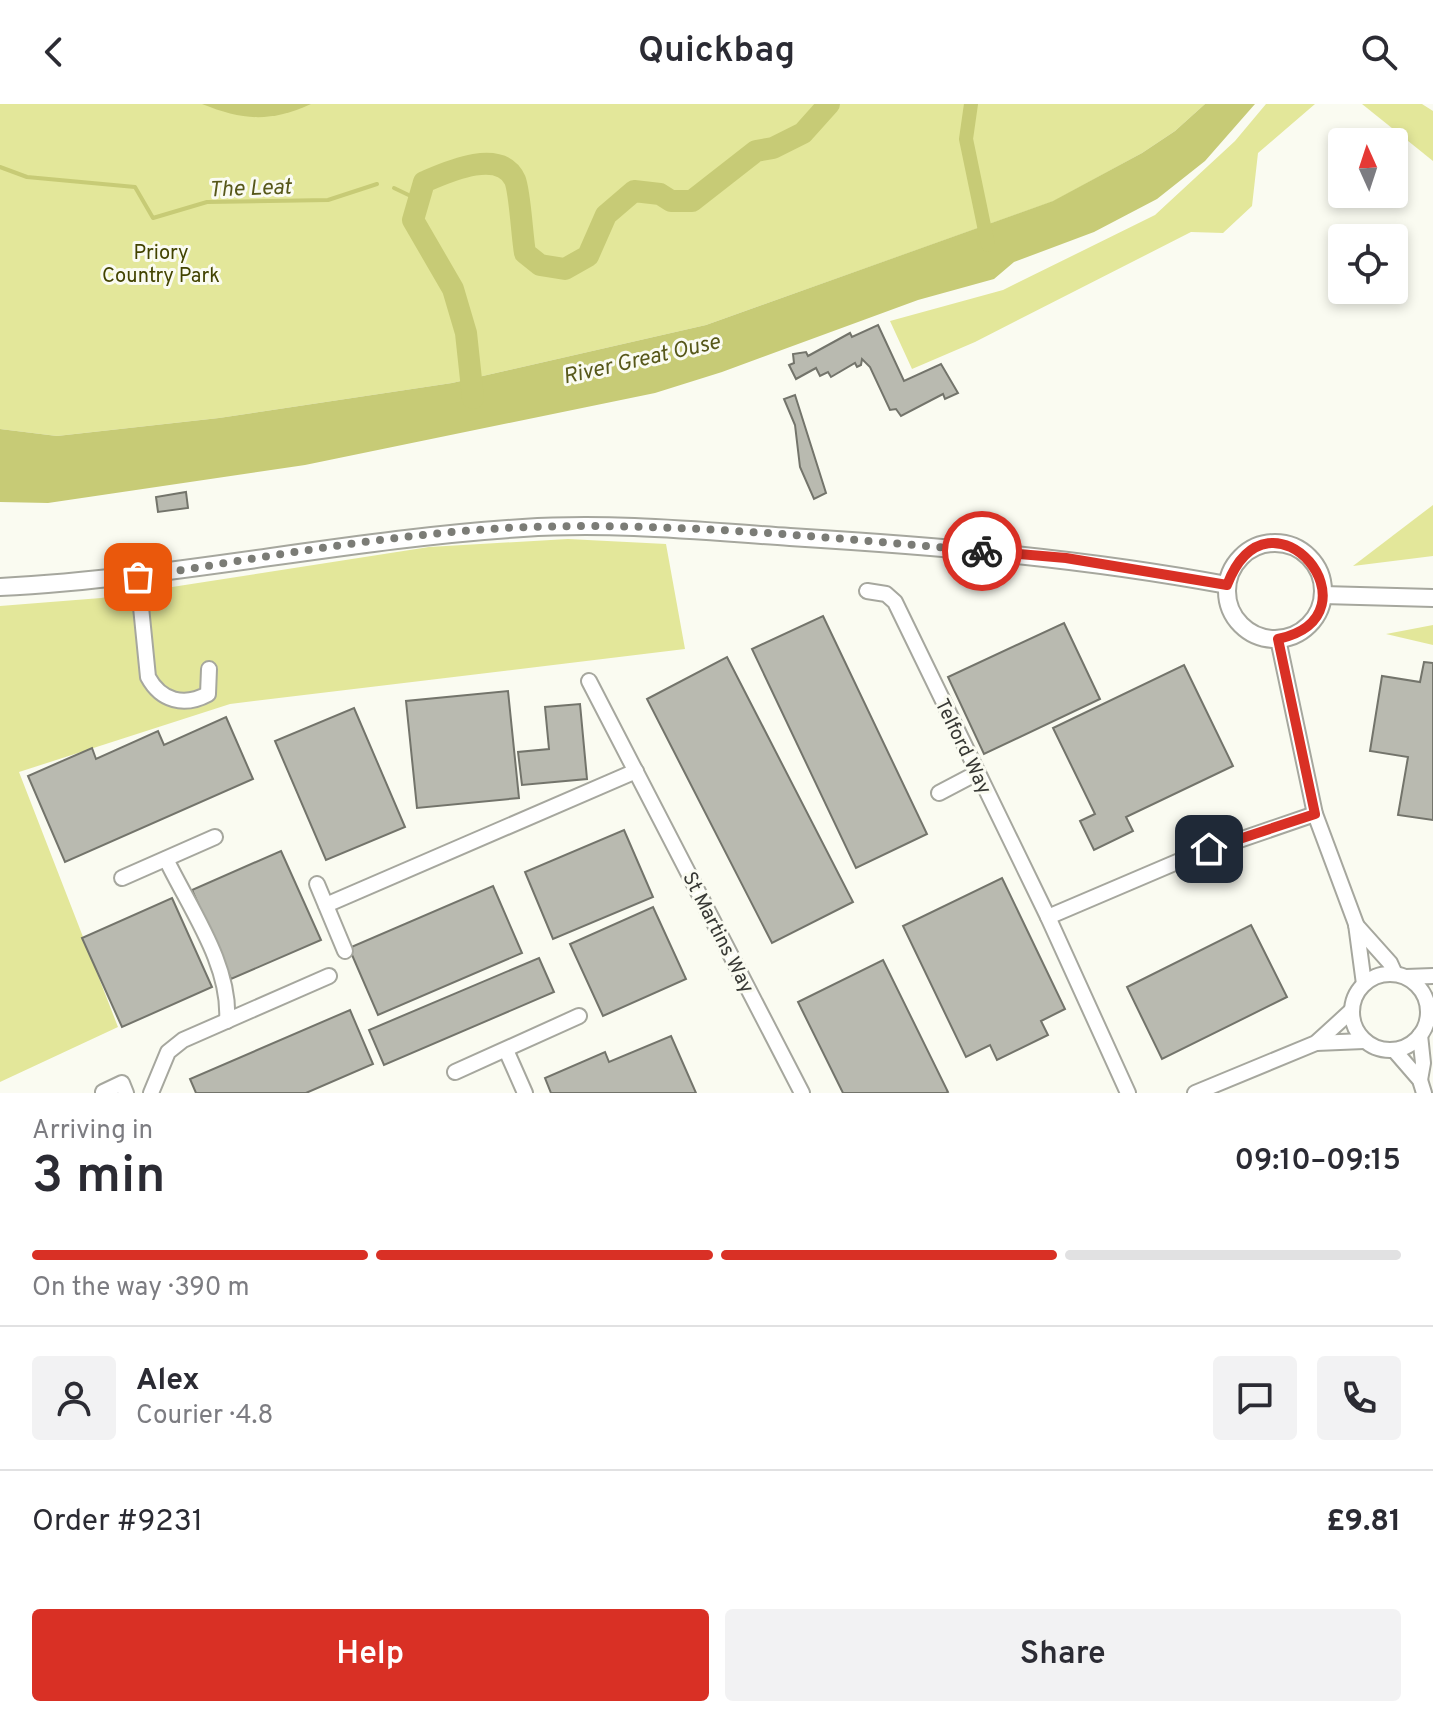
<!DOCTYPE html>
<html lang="en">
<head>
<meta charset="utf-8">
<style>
	:root { --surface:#fff; --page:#f2f2f3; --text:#2b2b33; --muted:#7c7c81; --line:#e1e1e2; --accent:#d93025 }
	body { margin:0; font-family:Overpass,sans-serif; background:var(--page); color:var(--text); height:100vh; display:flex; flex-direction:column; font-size:30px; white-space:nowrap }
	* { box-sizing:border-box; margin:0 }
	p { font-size:26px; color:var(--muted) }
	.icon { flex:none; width:44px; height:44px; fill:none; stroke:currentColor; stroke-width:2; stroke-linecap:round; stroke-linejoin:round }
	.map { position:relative; height:989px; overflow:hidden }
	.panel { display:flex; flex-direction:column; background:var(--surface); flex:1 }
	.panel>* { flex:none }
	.needle { width:52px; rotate:357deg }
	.fabs { position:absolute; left:1328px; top:24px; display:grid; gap:16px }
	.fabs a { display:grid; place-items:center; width:80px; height:80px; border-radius:8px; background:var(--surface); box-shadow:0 4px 12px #0003; font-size:40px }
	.pin { position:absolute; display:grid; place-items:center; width:68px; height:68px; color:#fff; margin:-34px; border-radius:16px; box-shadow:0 4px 12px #0006 }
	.courier { position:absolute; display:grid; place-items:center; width:80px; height:80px; margin:-40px; border:6px solid #d93025; border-radius:50%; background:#fff; color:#222; box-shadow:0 2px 10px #0007 }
	.headline em { font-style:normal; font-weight:600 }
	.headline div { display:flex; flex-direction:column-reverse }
	.headline { display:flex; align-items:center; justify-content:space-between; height:136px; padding:0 32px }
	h1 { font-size:52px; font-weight:600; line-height:60px }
	.bar { display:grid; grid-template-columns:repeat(4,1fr); gap:12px 8px; align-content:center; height:96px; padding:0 32px }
	.bar i { height:10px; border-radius:6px; background:var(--line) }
	.bar .active { background:var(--accent) }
	.bar p { grid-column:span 4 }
	.line { display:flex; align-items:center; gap:20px; padding:0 32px; border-top:2px solid var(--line) }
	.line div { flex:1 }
	.round { display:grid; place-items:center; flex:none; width:84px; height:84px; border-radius:8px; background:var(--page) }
	.cta { display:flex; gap:16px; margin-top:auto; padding:16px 32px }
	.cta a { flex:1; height:92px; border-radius:8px; background:var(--accent); color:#fff; font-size:32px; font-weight:600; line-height:92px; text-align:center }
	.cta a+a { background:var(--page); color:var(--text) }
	header { display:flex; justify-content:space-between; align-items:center; height:104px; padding:0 32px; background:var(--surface); font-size:36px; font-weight:600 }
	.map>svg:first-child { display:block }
	.green { fill:#e3e79a }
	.water { fill:#c7cb76 }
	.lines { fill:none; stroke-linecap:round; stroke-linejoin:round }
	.stream { stroke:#c7cb76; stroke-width:4 }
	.canal { stroke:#c7cb76; stroke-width:14 }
	.river { stroke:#c7cb76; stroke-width:22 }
	.building { fill:#b9bab0; stroke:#73746b; stroke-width:2 }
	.minor-casing { stroke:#a6a79e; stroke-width:18 }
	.major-casing { stroke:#a6a79e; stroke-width:20 }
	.minor { stroke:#fff; stroke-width:14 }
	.major { stroke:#fff; stroke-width:16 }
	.done { stroke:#7b7c76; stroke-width:8; stroke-dasharray:0 14.4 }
	.route { stroke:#d93025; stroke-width:10 }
	.labels { text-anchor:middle; stroke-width:6; stroke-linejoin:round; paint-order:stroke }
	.park-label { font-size:20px; fill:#424300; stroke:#fafbf1 }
	.street-label { font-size:20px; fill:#373834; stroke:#fafbf1 }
	.water-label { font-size:22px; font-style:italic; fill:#57581a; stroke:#fafbf1 }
</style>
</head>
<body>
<header><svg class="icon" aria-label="back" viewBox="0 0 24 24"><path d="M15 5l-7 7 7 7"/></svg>Quickbag<svg class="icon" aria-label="search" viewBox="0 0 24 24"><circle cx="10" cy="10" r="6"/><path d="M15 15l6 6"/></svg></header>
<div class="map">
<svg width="1433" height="989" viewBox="0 0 1433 989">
	<rect width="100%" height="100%" fill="#fafbf1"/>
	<g class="green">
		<polygon points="0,0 1205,0 1175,27 1142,49 1054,97 706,221 452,279 219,314 57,332 0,325"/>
		<polygon points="1266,0 1315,0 1258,49 1252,102 1223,129 1191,128 975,238 912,265 890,217 1003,186 1155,111 1235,37"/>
		<polygon points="1362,0 1422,0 1433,7 1433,57"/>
		<polygon points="1433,401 1433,452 1353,462"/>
		<polygon points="568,435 666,440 685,545 230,600 19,668 118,923 0,978 0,502 101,494 429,443"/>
		<polygon points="1433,521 1433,541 1386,530"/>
	</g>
	<g class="water">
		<path d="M 202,0 L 311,0 C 269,19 242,16 202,0 Z"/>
		<polygon points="1205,0 1255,0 1205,57 1157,95 1094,128 1014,158 994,175 918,196 722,268 655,289 305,361 48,399 0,398 0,325 57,332 219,314 452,279 706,221 1053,97 1142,49 1175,27"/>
	</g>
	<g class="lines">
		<g class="stream">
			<polyline points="0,63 27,73 135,83 153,114 207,98 328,96 377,80"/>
			<polyline points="394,84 419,96"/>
		</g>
		<polyline class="canal" points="971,0 966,35 988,141"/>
		<path class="river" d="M 473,294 L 466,229 L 453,185 L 413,116 L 424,78 C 445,69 500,43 515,76 C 520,88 522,132 525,149 L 540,161 L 565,165 L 588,152 L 606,111 L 634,87 L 660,90 L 671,97 L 692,97 L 756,47 L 773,44 L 803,29 L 829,0"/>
	</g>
	<g class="building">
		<polygon points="878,221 904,277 941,260 958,289 945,295 943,290 901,312 896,305 890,306 870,263 862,255 861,261 857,263 855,259 831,273 828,268 820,272 816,264 796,275 789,261 794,259 793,250 806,248 808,252 850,229 852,233"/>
		<polygon points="795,291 826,389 814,395 800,363 795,321 784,295"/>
		<polygon points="186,388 188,404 158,408 156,393"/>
		<polygon points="823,512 927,730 856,764 752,545"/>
		<polygon points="1064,519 1100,595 984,650 948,573"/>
		<polygon points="727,553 853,798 772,839 647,595"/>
		<polygon points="1424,558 1433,559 1433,716 1398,711 1408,653 1370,647 1382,572 1420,578"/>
		<polygon points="1184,561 1233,662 1126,713 1133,727 1094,746 1080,717 1095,710 1053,624"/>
		<polygon points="508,587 519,694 417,704 406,597"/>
		<polygon points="580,600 587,675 522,681 518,648 549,645 545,603"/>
		<polygon points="354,604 405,723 326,756 275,637"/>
		<polygon points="226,613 253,675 65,758 28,672 92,644 96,655 158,627 164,641"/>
		<polygon points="624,726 653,793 553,835 525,768"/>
		<polygon points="281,747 321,836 231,875 192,786"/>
		<polygon points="1002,774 1065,905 1041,917 1048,931 997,956 990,941 966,953 903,822"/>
		<polygon points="493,782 522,849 378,911 349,844"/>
		<polygon points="172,794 212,883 122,923 82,834"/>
		<polygon points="653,803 686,875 603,912 570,840"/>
		<polygon points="1251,821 1287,893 1162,955 1127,883"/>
		<polygon points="539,854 554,888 384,961 369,926"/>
		<polygon points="883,856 948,988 946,989 843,989 798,898"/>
		<polygon points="350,906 373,960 306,989 196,989 190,975"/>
		<polygon points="671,932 696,989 551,989 545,974 605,948 609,958"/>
	</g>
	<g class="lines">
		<defs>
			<g id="minor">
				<path d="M 138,473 L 148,573 C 161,597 184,603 208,590 L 209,565"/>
				<polyline points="867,487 886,490 895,498 1048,813 1128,989"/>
				<polyline points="1278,535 1315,710 1356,820 1364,880"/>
				<polyline points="589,577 802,989"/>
				<polyline points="939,689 977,669"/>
				<path d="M 166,755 C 190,805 231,861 227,917"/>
				<polyline points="122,774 215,733"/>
				<polyline points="317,780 345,847"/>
				<polyline points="326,801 636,667"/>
				<polyline points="1048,813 1184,755 1315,710"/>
				<polyline points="1356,821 1390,859 1395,870"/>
				<circle cx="1390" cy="908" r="38"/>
				<polyline points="1406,873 1433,872"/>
				<polyline points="1316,939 1364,937"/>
				<polyline points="506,946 525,989"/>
				<polyline points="1394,946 1420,976 1424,989"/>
				<polyline points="455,968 579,912"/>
				<polyline points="1420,976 1423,959 1420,931"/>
				<polyline points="103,988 122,979 126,989"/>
				<polyline points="151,989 168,948 183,936 329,872"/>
				<polyline points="1195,989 1316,939 1351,907"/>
			</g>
			<g id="major">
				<circle cx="1275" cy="487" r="48"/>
				<path d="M 0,483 C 176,474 348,435 523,424 C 612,418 701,427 790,433 C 937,442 1082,454 1227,481"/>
				<polyline points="1323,491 1433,494"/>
			</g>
		</defs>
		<use href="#minor" class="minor-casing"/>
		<use href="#major" class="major-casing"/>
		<use href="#minor" class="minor"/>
		<use href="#major" class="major"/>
	</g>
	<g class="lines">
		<path class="done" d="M 138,473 C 267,453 398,428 528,423 C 679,418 832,434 982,447"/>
		<path class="route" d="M 982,447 L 1066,454 L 1227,481 C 1270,370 1386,511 1278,535 L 1315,710 L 1209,745"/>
	</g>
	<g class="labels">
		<g class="park-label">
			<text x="161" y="155">Priory<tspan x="161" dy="23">Country Park</tspan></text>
		</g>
		<g class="street-label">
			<text transform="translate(964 642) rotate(64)" y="7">Telford Way</text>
			<text transform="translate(719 828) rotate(63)" y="7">St Martins Way</text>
		</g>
		<g class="water-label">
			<text transform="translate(250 83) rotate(-2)" y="8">The Leat</text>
			<text transform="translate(641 254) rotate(-13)" y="8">River Great Ouse</text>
		</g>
	</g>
</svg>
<div class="fabs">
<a><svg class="needle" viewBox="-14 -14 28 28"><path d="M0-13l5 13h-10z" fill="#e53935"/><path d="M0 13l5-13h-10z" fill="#7c7c81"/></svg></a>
<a><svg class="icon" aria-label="locate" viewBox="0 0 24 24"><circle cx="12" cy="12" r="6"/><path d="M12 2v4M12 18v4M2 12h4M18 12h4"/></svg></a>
</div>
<div class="pin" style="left:138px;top:473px;background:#ea580c"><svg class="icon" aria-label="bag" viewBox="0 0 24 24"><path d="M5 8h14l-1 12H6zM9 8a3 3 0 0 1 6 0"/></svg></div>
<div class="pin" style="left:1209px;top:745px;background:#1f2937"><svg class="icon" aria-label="home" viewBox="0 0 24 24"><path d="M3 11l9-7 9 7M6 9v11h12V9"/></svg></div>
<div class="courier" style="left:982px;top:447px"><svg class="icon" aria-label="bike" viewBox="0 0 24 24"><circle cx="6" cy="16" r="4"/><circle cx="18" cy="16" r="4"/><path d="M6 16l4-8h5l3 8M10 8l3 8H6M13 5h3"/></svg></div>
</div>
<section class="panel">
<div class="headline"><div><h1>3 min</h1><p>Arriving in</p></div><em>09:10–09:15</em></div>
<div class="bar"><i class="active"></i><i class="active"></i><i class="active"></i><i></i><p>On the way · 390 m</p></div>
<div class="line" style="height:144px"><a class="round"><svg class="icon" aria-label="person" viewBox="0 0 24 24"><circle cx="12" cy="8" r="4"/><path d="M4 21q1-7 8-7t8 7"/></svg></a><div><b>Alex</b><p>Courier · 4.8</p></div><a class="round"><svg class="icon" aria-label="chat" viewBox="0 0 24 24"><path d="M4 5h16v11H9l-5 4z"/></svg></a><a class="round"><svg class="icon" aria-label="phone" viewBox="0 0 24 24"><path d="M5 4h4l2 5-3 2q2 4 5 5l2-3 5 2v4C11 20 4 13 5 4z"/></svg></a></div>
<div class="line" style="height:104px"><div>Order #9231</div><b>£9.81</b></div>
<div class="cta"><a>Help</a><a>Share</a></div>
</section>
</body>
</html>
